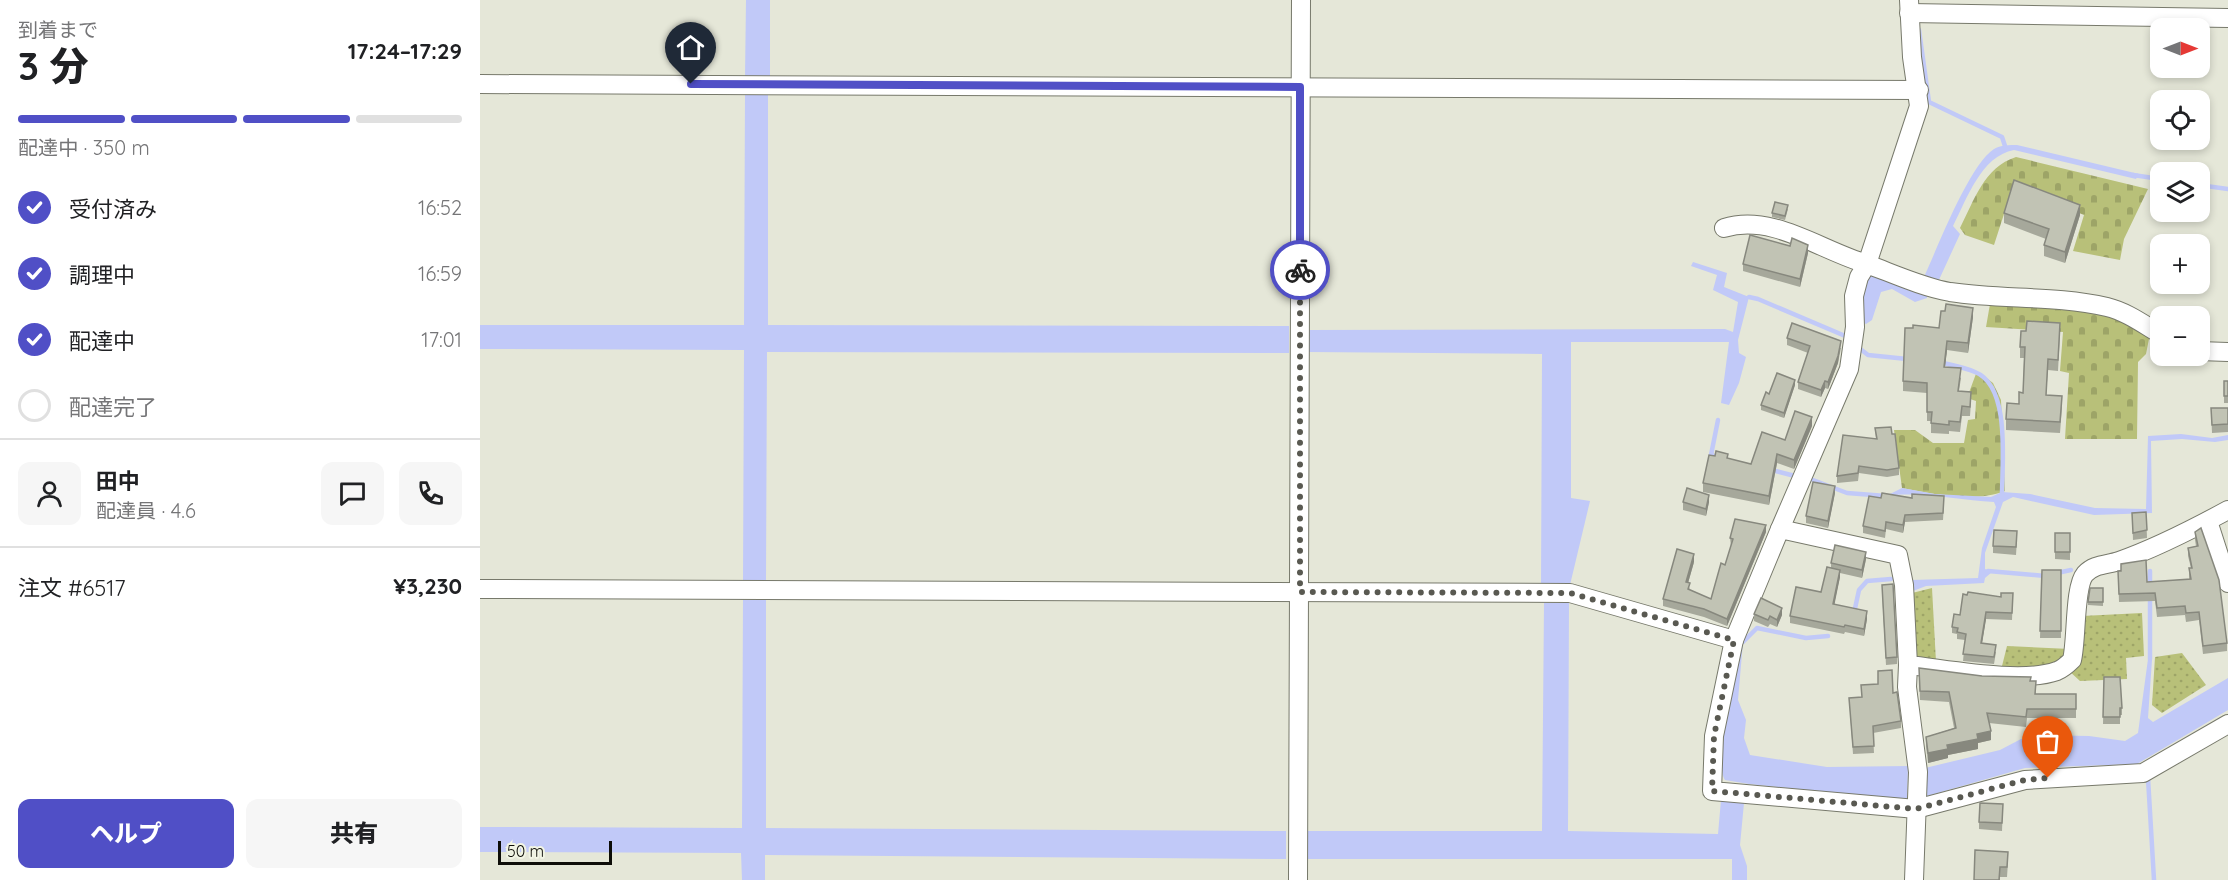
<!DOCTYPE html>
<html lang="ja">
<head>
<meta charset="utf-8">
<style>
	:root { --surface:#fff; --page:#f6f6f6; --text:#202124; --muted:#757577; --line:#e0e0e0; --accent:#504fc6 }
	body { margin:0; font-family:Quicksand,"Noto Sans JP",sans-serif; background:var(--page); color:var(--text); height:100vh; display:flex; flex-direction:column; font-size:22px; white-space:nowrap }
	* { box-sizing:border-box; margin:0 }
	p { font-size:20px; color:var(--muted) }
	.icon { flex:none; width:33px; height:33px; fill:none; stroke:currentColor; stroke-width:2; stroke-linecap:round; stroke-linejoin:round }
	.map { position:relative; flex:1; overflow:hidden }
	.details { display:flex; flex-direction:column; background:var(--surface); width:480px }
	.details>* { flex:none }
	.needle { width:39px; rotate:90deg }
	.tools { position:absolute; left:1670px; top:18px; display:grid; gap:12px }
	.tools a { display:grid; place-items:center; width:60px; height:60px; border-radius:12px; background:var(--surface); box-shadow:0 3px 9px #0003; font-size:30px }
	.scale { position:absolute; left:18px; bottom:15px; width:114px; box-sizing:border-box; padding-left:6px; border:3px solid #0d0d08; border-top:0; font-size:16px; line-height:21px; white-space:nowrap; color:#0d0d08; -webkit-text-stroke:4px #f2f5e5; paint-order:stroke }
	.pin { position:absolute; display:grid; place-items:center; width:51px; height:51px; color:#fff; margin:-62px -26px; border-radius:50% 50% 50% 0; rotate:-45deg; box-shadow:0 0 6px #0007 }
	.pin .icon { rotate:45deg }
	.courier { position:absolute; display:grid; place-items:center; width:60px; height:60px; margin:-30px; border:4px solid #504fc6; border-radius:50%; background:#fff; color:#222; box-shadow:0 2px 8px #0007 }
	.summary em { font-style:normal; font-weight:800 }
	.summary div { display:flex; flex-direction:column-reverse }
	.summary { display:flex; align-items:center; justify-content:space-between; height:102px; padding:0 18px }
	h1 { font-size:39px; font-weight:800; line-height:45px }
	.bar { display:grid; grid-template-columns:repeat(4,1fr); gap:9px 6px; align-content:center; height:72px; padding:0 18px }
	.bar i { height:8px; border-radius:4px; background:var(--line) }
	.bar .current { background:var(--accent) }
	.bar p { grid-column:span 4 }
	.line { display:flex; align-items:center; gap:15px; padding:0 18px; border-top:2px solid var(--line) }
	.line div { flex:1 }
	.round { display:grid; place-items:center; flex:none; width:63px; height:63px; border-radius:12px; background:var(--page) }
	ol { padding:0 18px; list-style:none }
	li { display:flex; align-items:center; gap:18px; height:66px }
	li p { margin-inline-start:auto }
	li .icon { padding:6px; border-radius:50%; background:var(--accent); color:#fff; stroke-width:4 }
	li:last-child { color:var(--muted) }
	li i { width:33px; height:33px; border:3px solid var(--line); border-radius:50% }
	.button { display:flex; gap:12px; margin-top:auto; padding:12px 18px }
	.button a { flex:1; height:69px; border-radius:12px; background:var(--accent); color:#fff; font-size:24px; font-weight:800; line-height:69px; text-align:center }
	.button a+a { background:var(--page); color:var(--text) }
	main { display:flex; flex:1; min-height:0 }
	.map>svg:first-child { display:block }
	.grass { fill:url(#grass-dots) }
	.cemetery { fill:url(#cemetery-stones) }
	.water { fill:#c1c9f8 }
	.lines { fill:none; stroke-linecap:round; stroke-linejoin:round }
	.stream { stroke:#c1c9f8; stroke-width:4.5 }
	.minor-casing { stroke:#77796b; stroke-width:20 }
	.minor { stroke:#fff; stroke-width:18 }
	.wall { fill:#a6a89b }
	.shaded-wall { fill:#87887e }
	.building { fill:#c1c3b4; stroke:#87887e; stroke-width:1.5 }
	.done { stroke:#595951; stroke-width:6; stroke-dasharray:0 10.8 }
	.route { stroke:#504fc6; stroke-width:8 }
</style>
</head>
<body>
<main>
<section class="details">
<div class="summary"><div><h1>3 分</h1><p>到着まで</p></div><em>17:24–17:29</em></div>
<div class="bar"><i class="current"></i><i class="current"></i><i class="current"></i><i></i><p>配達中 · 350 m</p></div>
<ol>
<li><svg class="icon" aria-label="check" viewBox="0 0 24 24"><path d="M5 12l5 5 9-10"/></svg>受付済み<p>16:52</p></li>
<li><svg class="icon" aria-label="check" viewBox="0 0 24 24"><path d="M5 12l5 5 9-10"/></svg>調理中<p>16:59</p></li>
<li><svg class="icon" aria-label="check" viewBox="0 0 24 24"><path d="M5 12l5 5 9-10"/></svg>配達中<p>17:01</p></li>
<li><i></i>配達完了</li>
</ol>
<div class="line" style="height:108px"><a class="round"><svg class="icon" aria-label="person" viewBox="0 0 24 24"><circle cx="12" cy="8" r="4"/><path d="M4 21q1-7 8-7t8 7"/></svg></a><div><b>田中</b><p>配達員 · 4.6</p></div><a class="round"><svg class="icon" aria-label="chat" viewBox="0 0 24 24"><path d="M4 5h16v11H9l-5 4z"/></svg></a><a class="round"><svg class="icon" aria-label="phone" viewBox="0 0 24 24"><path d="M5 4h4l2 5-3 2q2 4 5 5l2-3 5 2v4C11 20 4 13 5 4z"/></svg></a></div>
<div class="line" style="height:78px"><div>注文 #6517</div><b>¥3,230</b></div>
<div class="button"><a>ヘルプ</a><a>共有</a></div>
</section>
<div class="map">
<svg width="1748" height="880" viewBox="0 0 1748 880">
	<defs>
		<pattern id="grass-dots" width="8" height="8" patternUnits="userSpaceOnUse" patternTransform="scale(1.5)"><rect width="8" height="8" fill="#b8c079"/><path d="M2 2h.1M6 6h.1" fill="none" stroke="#9da467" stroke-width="1.8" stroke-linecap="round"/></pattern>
		<pattern id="cemetery-stones" width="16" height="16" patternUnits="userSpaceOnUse" patternTransform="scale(1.5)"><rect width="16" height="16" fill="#b8c079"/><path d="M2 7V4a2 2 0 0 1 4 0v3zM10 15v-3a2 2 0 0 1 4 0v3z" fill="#9da467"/></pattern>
	</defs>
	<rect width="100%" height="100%" fill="#e5e7d8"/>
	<g class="grass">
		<polygon points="1452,588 1456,662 1435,660 1432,593"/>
		<polygon points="1662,613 1664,656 1646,658 1647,679 1600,681 1588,670 1602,616"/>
		<path d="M 1527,646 L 1590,649 C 1572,673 1549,670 1521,670 Z"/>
		<polygon points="1702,653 1726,685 1682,713 1672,705 1675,657"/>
	</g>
	<g class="cemetery">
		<path d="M 1536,157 L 1668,189 L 1644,239 L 1640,260 L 1593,251 L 1604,215 L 1533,186 L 1514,245 L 1485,235 L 1480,228 C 1494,201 1504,167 1536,157 Z"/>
		<polygon points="1510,304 1577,308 1632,316 1670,334 1666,354 1658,362 1657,439 1585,439 1589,373 1580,371 1583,332 1506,327"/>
		<path d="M 1497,371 L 1513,383 L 1521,400 L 1525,491 C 1494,503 1454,494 1422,488 L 1414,430 L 1435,430 L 1453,443 L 1484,443 L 1488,420 L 1495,419 L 1496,401 L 1487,398 Z"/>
	</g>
	<g class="water">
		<polygon points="266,0 290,0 290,77 265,77"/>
		<polygon points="265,95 288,95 288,325 809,326 809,353 287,352 286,581 263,580 264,350 0,349 0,325 264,325"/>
		<path d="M 1537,145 L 1659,174 L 1656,179 L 1534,150 C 1501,156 1487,199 1473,226 L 1480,234 L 1458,282 L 1444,277 C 1457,249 1489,165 1514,149 C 1520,145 1530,145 1537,145 Z"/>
		<polygon points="1213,262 1247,273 1244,287 1269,297 1258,340 1259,353 1266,357 1259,383 1249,405 1241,403 1249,342 1091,342 1091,498 1110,501 1090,585 1061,587 1062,354 828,352 828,330 1245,329 1253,332 1258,302 1233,290 1237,275 1211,266"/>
		<polygon points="1395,274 1447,291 1447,298 1435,302 1412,289 1401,292 1392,320 1386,324 1379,321 1384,278"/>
		<path d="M 1701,434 L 1732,438 L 1748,435 L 1748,440 L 1735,442 L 1702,439 L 1671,441 L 1672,513 L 1614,515 L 1533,497 L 1523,502 L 1505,553 L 1505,569 L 1512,572 L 1505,578 L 1504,583 L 1446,586 L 1433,591 L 1431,580 L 1498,578 L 1502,548 L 1516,507 L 1514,502 C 1479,500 1439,491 1406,496 L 1422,488 L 1455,494 L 1511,497 L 1522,492 L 1550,494 L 1615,508 L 1666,509 L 1668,436 Z"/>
		<polygon points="263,600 286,600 286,828 806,831 806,859 285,855 285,880 262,880 261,853 0,852 0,827 262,828"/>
		<polygon points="1064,603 1089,603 1088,831 1238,834 1241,800 1264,803 1260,845 1267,866 1267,880 1252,880 1252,859 828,859 828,831 1062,831"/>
		<path d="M 1263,642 L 1258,700 L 1266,720 L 1264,738 L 1270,755 L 1347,767 L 1428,766 L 1427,800 L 1269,784 L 1245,780 C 1233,763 1258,666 1263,642 Z"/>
		<polygon points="1668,659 1672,660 1668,718 1673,722 1748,678 1748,710 1657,764 1545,768 1447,796 1445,768 1520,750 1541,739 1557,735 1609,736 1645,741 1658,733"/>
	</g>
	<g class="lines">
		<g class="stream">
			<polyline points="1439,30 1449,102 1522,137 1525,146"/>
			<polyline points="1653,175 1680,179"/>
			<polyline points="1719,185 1748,189"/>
			<polyline points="1269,297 1278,299 1370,338"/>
			<polyline points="1379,348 1388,355 1427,359"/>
			<path d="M 1459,362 C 1471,365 1484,367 1495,372 C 1531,386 1522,463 1522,496"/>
			<polyline points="1237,457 1231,455 1238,420"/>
			<polyline points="1292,470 1315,476"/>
			<polyline points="1333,480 1367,493 1406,496"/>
			<polyline points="1508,571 1565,576"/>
			<polyline points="1577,573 1591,570"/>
			<polyline points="1670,586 1670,571"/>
			<polyline points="1374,613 1379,590 1387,581 1411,579"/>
			<polyline points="1263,642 1277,628 1326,638 1348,636"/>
			<polyline points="1670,659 1670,598"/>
			<polyline points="1668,778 1674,880"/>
		</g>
		<defs>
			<g id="minor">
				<path d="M 1429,0 L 1432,57 L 1439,106 L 1387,264 C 1414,274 1442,287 1470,292 C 1522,300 1576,295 1627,307 C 1647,312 1663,324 1680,334"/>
				<polyline points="1429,13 1748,18"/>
				<polyline points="0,84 1439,90"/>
				<path d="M 1244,228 C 1293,213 1341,251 1387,264 L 1379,277 L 1374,296 L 1375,327 L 1369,369 L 1300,529"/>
				<polyline points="1719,351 1748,352"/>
				<polyline points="1728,521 1748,583"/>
				<polyline points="0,589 1090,593 1254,640 1234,736 1232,791 1436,809 1545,780 1663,773 1748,724"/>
				<path d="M 1254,640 L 1300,529 L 1418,555 L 1424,585 L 1428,665 C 1467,669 1541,684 1577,671 C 1582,669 1588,664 1592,660 C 1597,640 1594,587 1605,574 C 1614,564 1627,565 1639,561 C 1676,548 1713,529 1748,510"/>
				<polyline points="1428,665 1427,687 1438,772 1434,880"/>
				<polyline points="818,880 821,0"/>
			</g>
		</defs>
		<use href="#minor" class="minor-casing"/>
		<use href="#minor" class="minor"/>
	</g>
	<g class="wall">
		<polygon points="1308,209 1305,220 1292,217 1292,213"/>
		<polygon points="1524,213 1600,215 1585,263 1564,256 1564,245 1566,239 1524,223"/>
		<polygon points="1328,253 1320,287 1263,271 1263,264"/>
		<polygon points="1493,317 1488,353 1467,350 1465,367 1481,378 1479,391 1491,402 1490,416 1482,416 1480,432 1469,431 1469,434 1451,433 1451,421 1447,421 1447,393 1423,391 1423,381 1433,328 1459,328"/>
		<polygon points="1580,334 1578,371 1568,370 1566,395 1582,407 1580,433 1526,430 1526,419 1539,404 1543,393 1544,358 1540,358 1540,347"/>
		<polygon points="1307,338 1361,348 1358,363 1348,389 1345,388 1341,397 1318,389 1318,382 1328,353 1307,345"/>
		<rect x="1744" y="381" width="4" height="22"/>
		<polygon points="1315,385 1304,418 1281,410 1281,405 1289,394"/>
		<polygon points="1731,408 1748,408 1748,432 1732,433"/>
		<polygon points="1332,426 1314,469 1297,463 1289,505 1223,492 1223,483 1235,456 1271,464 1305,440"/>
		<polygon points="1395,428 1412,434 1419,468 1419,475 1407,477 1379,473 1378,481 1357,483 1357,476 1396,439"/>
		<polygon points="1355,493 1348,528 1326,523 1326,516"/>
		<polygon points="1401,498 1432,498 1464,503 1463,520 1425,522 1423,533 1406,529 1405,538 1383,533 1383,526"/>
		<polygon points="1203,502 1229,502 1226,516 1203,510"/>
		<polygon points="1666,512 1667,538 1653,540 1652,513"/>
		<polygon points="1286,532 1247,626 1224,617 1183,606 1183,599 1214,562 1208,583 1210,590 1231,599 1245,565 1251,546 1250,538"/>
		<polygon points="1715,532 1747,643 1747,651 1723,654 1719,620 1706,622 1705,615 1677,617 1675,601 1639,602 1638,571 1667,582 1709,579 1709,568 1711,568 1708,556 1708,548 1716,546 1715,540"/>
		<polygon points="1575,533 1590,533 1590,560 1575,559"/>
		<polygon points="1537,539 1536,555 1513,553 1513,546"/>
		<polygon points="1386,559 1382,578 1360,573 1360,577 1354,604 1387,619 1384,636 1365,632 1364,634 1310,623 1310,616 1341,592 1351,568 1351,563"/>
		<polygon points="1562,570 1581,570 1581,638 1560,638"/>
		<polygon points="1623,588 1623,606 1608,605 1608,602"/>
		<polygon points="1402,592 1417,657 1417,664 1406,665"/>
		<polygon points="1533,593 1532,620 1506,619 1502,643 1516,652 1514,664 1483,661 1485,640 1477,639 1477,634 1472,633 1472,627 1480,615 1521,597"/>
		<polygon points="1274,614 1302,615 1297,627 1290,624 1288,627 1274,621"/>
		<polygon points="1439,668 1502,676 1551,681 1556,694 1596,694 1596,718 1547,718 1546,727 1509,723 1511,740 1498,743 1498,749 1468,755 1468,758 1448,763 1446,746 1446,737 1474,728 1469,702 1440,700"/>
		<polygon points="1624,677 1642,708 1642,715 1640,715 1640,724 1623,724"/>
		<polygon points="1413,693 1421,721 1421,728 1393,733 1394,753 1373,754 1369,698 1381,697"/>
		<polygon points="1523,804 1522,831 1499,829 1499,822"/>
		<polygon points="1528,862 1527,877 1520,877 1520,880 1494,880"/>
	</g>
	<g class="shaded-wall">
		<polygon points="1600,205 1600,215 1585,263 1585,252"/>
		<polygon points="1328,245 1328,253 1320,287 1320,279"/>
		<polygon points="1493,308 1493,317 1488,353 1488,343"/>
		<polygon points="1361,341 1358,363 1348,389 1348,382"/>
		<polygon points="1467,341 1467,350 1464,376 1464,367"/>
		<polygon points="1315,380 1315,385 1304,418 1304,413"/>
		<polygon points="1345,381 1345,388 1341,397 1341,390"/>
		<polygon points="1332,417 1332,426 1314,469 1314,460"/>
		<polygon points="1297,454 1297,463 1289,505 1289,496"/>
		<polygon points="1355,486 1355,493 1348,528 1348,521"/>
		<polygon points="1229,495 1229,502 1226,516 1226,509"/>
		<polygon points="1425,515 1425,522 1423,533 1423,525"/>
		<polygon points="1286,525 1286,532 1247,626 1247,619"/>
		<polygon points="1386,552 1386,559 1382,578 1382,570"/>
		<polygon points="1214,554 1214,562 1206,590 1206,582"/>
		<polygon points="1360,570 1360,577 1353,612 1353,604"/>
		<polygon points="1302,608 1302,615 1297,627 1297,620"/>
		<polygon points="1387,611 1387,619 1384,636 1384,629"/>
		<polygon points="1506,612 1506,619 1501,650 1501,643"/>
		<polygon points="1511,731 1511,740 1498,743 1498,749 1468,755 1468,758 1448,763 1448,753 1497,734"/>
	</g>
	<g class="building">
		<polygon points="1534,180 1600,205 1585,252 1564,245 1569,229 1524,213"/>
		<polygon points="1295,202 1308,205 1305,216 1292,213"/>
		<polygon points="1270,235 1310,246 1312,238 1328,245 1320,279 1263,264"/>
		<polygon points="1466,304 1493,308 1488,343 1467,341 1464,367 1481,368 1478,391 1491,392 1490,407 1482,406 1480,422 1469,421 1469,425 1451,423 1452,412 1447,412 1447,383 1423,381 1425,328 1433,328 1433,325 1459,328 1461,311 1465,311"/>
		<polygon points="1547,321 1580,323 1578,360 1568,359 1566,395 1582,396 1580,422 1526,419 1527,403 1539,404 1539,392 1543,393 1545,347 1540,347 1541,331 1546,331"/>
		<polygon points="1312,323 1361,341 1358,356 1348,382 1345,381 1341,390 1318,382 1330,346 1307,338"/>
		<polygon points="1297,373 1315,380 1304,413 1281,405 1286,392 1289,394"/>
		<rect x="1744" y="381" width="4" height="15"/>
		<polygon points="1731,408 1748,408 1748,424 1732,425"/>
		<polygon points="1315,411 1332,417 1314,460 1297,454 1289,496 1223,483 1229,455 1235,456 1236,451 1248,454 1247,458 1271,464 1282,432 1305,440"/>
		<polygon points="1411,427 1412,434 1415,434 1419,468 1407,470 1379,466 1378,473 1357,476 1363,435 1397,439 1395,428"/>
		<polygon points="1333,482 1355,486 1348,521 1326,516"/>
		<polygon points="1207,488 1229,495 1226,509 1203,502"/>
		<polygon points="1402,493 1432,498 1432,494 1464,496 1463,513 1425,515 1423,525 1406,522 1405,531 1383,526 1389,496 1401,498"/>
		<polygon points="1666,512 1667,530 1653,533 1652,513"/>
		<polygon points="1255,519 1286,525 1247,619 1224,609 1183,599 1197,549 1214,554 1206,582 1210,583 1208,589 1231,599 1241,563 1245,565 1253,539 1250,538"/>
		<polygon points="1721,528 1739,580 1747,643 1723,646 1719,612 1706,613 1705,606 1677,608 1675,593 1639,594 1638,571 1641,571 1641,564 1666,560 1667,582 1711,579 1709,568 1712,568 1708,548 1718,546 1715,532"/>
		<polygon points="1514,530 1537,531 1536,547 1513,546"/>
		<rect x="1575" y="533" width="15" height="19"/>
		<polygon points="1355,545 1386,552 1382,570 1351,563"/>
		<polygon points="1347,567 1360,570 1353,604 1387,611 1384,629 1365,625 1364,627 1310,616 1316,587 1341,592"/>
		<polygon points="1562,570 1581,570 1581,631 1560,631"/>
		<polygon points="1413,584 1417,657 1406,658 1402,585"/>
		<polygon points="1610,588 1623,588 1623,602 1608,602"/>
		<polygon points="1488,592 1521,597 1521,593 1533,593 1532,613 1506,612 1501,643 1516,645 1514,657 1483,654 1486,634 1477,632 1478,628 1472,627 1474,614 1480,615 1483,594 1487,595"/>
		<polygon points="1281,598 1302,608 1297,620 1290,616 1288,620 1274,614"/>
		<polygon points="1439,668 1502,676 1551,677 1550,681 1556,681 1555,694 1596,694 1596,709 1547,709 1546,717 1507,713 1511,731 1497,734 1498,739 1467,745 1468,749 1448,753 1446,737 1476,728 1469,692 1440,691"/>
		<polygon points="1412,670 1413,693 1417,692 1421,721 1393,726 1394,746 1373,747 1369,698 1382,697 1381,685 1398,684 1398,671"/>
		<polygon points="1624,677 1640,677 1642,708 1640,708 1640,717 1623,717"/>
		<polygon points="1500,803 1523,804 1522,823 1499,822"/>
		<polygon points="1495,850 1528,852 1527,867 1520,867 1519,880 1494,880"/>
	</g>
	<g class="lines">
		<polyline class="done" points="820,270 820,592 1090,593 1254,640 1234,736 1232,791 1436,809 1545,780 1568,778"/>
		<polyline class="route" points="211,84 820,87 820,270"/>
	</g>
</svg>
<div class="tools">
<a><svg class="needle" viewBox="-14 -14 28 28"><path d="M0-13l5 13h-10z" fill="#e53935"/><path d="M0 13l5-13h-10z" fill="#757577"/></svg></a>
<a><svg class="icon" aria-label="locate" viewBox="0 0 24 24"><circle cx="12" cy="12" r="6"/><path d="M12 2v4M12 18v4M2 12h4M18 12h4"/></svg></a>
<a><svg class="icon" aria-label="layers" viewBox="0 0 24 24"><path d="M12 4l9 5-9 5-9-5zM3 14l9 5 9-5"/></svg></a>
<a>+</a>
<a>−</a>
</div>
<div class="scale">50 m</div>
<div class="pin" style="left:1568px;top:778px;background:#ea580c"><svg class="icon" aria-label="bag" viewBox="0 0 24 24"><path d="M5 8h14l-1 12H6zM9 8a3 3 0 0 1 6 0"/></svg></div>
<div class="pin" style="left:211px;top:84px;background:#1f2937"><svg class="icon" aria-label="home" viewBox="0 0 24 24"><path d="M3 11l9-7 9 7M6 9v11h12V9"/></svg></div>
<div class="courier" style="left:820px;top:270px"><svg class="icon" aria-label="bike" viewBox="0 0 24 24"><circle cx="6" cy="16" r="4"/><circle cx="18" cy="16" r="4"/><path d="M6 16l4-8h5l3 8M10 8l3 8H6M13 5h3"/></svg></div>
</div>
</main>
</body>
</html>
